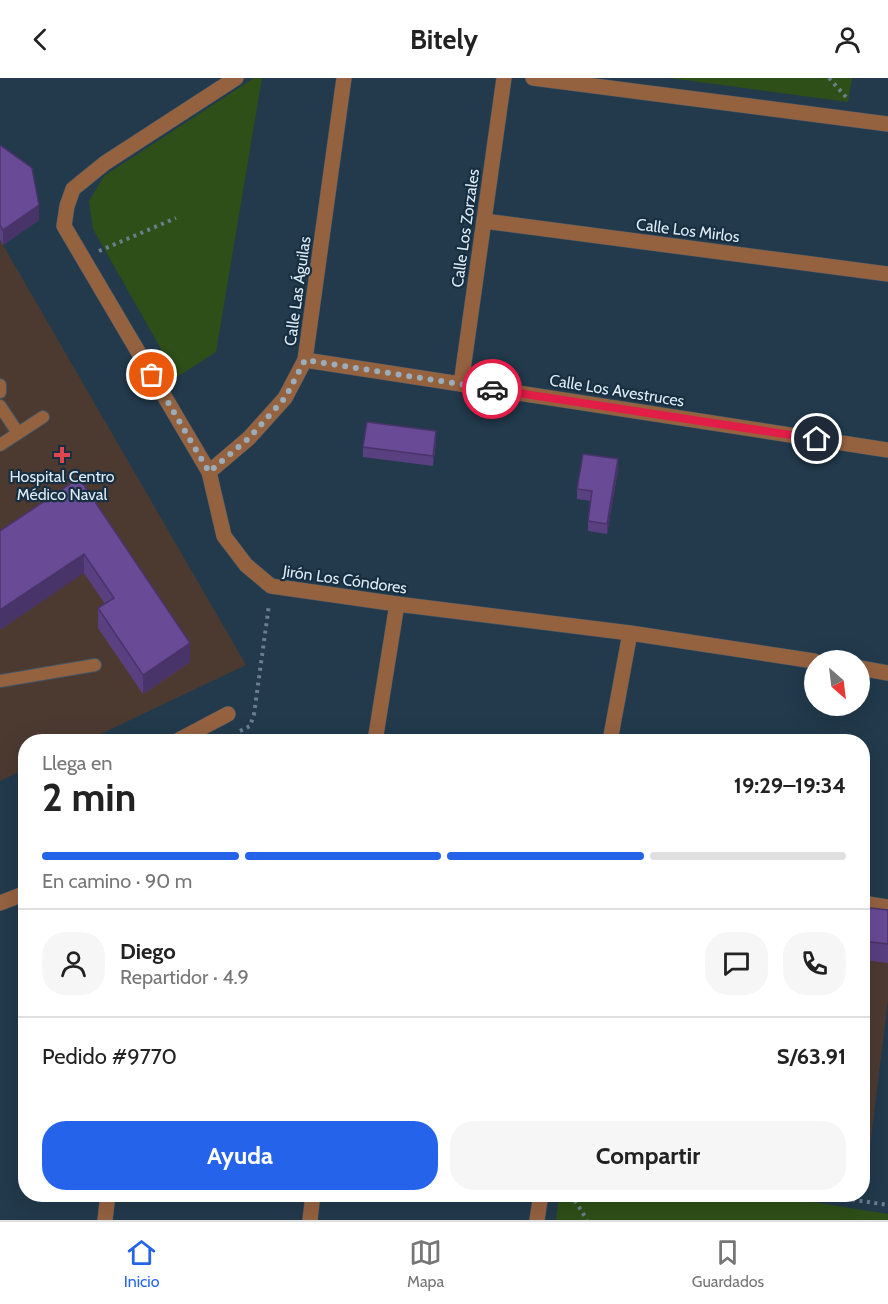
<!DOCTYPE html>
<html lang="es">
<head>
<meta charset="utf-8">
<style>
	:root { --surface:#fff; --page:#f6f6f6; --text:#222; --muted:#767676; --line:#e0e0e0; --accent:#2563eb }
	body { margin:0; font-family:Cabin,sans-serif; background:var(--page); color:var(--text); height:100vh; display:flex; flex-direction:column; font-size:22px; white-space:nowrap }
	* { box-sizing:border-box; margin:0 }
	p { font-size:20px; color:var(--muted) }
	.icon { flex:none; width:33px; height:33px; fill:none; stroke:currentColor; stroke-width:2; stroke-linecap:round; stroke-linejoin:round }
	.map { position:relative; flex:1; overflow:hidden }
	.side { position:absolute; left:18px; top:656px; width:852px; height:468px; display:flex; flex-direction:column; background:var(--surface); border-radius:24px; box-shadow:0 6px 24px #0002 }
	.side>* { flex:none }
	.needle { width:39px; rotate:152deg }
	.tools { position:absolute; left:804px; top:572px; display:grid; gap:12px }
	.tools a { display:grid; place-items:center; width:66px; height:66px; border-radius:50%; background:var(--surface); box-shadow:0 6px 24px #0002; font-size:30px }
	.pin { position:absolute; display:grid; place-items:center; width:51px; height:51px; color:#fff; margin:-26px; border:3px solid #fff; border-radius:50%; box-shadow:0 2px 6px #0007 }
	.courier { position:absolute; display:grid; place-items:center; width:60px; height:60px; margin:-30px; border:4px solid #e11d48; border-radius:50%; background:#fff; color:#222; box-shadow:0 2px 8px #0007 }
	.headline em { font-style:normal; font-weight:800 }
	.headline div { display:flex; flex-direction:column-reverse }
	.headline { display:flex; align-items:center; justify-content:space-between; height:102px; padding:0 24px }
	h1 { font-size:39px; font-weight:800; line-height:45px }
	.bar { display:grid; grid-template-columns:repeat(4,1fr); gap:9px 6px; align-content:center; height:72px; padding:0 24px }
	.bar i { height:8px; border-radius:4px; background:var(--line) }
	.bar .current { background:var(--accent) }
	.bar p { grid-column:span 4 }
	.line { display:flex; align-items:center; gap:15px; padding:0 24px; border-top:2px solid var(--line) }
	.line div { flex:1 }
	.round { display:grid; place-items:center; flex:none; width:63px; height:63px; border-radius:24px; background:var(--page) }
	.button { display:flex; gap:12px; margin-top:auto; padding:12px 24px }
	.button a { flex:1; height:69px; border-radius:24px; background:var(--accent); color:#fff; font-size:24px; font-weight:800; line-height:69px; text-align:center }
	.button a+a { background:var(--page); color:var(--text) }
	header { display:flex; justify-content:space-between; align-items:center; height:78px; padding:0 24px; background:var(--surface); font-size:27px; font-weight:800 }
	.tabs { display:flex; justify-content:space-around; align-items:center; height:84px; border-top:2px solid var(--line); background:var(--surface); font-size:16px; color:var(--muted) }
	.tabs a { display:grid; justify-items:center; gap:3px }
	.tabs .current { color:var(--accent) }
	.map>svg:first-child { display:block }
	.education { fill:#4d3a32 }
	.medical { fill:#4c3a31 }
	.green { fill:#2e4f17 }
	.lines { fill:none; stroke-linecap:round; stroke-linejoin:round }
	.lane-casing { stroke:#405667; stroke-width:14 }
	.street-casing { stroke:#405667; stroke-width:16 }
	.path { stroke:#6a7e8e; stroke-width:4; stroke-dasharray:3 4.5; stroke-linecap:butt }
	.lane { stroke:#956240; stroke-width:12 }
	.street { stroke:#956240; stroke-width:15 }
	.wall { fill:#594081 }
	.shaded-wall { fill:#493469 }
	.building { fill:#684a96; stroke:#493469; stroke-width:1.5 }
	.done { stroke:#9badba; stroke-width:6; stroke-dasharray:0 10.8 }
	.route { stroke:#e11d48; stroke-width:8 }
	.health-dot { fill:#e0444e; stroke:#172f41; stroke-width:2 }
	.labels { text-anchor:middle; stroke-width:4.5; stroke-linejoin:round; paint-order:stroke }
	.street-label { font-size:16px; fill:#dcebf6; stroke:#172f41 }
	.poi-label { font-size:16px; fill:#dcebf6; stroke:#172f41 }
</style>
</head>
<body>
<header><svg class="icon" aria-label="back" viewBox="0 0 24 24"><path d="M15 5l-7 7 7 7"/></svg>Bitely<svg class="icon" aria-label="person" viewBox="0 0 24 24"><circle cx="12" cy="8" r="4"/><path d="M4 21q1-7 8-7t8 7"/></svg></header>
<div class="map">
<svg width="888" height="1142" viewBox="0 0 888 1142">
	<rect width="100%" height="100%" fill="#223a4c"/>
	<polygon class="education" points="863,843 888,846 888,922 867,1093 863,1093"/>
	<polygon class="medical" points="0,162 246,587 86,663 26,663 25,691 0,703"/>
	<g class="green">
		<polygon points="254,0 262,0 216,274 177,299 93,151 89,123 104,98"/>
		<polygon points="670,0 852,0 848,24"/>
		<polygon points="559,1116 762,1116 888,1136 888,1142 556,1142"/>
	</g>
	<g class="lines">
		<defs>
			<g id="lane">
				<polyline points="0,307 0,314"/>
				<polyline points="0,328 18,355"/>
				<polyline points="0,367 43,339"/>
				<polyline points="0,603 95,587"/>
			</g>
			<g id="street">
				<polyline points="236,0 105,85 73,111 67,128 64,148 209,394 224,458 246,487 271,508 397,526 630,555 814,583"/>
				<polyline points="533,0 888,46"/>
				<polyline points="484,143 888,196"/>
				<polyline points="305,282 888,372"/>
				<polyline points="461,306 504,0"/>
				<polyline points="209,394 249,360 285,320 305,282 344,0"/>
				<polyline points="860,590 888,595"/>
				<polyline points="177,663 228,636"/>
				<polyline points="375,663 397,526"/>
				<polyline points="610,663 630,555"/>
				<polyline points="0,825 26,815"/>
				<polyline points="862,825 888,829"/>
				<polyline points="105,1142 108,1116"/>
				<polyline points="310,1142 313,1116"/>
				<polyline points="537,1142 541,1116"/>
			</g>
		</defs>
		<use href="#lane" class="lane-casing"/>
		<use href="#street" class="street-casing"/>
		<g class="path">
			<polyline points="829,0 846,19"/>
			<polyline points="99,173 176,140"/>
			<polyline points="240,653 250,648 254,636 269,527"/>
			<polyline points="571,1116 587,1142"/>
			<polyline points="815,1116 888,1127"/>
		</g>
		<use href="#lane" class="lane"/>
		<use href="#street" class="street"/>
	</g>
	<g class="wall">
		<polygon points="0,67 39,142 3,167 0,162"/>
		<polygon points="436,363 433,388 363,379 363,369"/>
		<polygon points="618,392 607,456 588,453 588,443 591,423 577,421 577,411"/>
		<polygon points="79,400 190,584 143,616 98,550 98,530 105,526 84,495"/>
		<polygon points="862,829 888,832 888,885 862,882"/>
	</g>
	<g class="shaded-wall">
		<polygon points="39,127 39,142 3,167 3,152"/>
		<polygon points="436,353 436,363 433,388 433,378"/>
		<polygon points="618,381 618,392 607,456 607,446"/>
		<polygon points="84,476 84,495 0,552 0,532"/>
		<polygon points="190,565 190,584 143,616 143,597"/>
	</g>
	<g class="building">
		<polygon points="0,67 32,90 39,127 3,152 0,147"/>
		<polygon points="367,344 436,353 433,378 363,369"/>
		<polygon points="583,376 618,381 607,446 588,443 592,413 577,411"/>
		<polygon points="79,400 190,565 143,597 98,530 114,520 84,476 0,532 0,453"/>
		<polygon points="862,829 888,832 888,866 862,863"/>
	</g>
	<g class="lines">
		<polyline class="done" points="152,297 209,394 249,360 285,320 305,282 492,311"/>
		<polyline class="route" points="492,311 817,361"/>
	</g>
	<path class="health-dot" d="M59 368h6v6h6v6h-6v6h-6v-6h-6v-6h6z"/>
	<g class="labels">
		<g class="street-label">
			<text transform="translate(465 150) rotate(-82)" y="6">Calle Los Zorzales</text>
			<text transform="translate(688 152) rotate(7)" y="6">Calle Los Mirlos</text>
			<text transform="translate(297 213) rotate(-82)" y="6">Calle Las Águilas</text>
			<text transform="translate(617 312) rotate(9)" y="6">Calle Los Avestruces</text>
			<text transform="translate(345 501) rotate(8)" y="6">Jirón Los Cóndores</text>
		</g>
		<g class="poi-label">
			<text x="62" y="404">Hospital Centro<tspan x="62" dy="18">Médico Naval</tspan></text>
		</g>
	</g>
</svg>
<div class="tools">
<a><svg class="needle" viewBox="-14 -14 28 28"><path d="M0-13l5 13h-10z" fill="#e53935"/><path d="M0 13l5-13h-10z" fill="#767676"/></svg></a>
</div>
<div class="pin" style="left:152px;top:297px;background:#ea580c"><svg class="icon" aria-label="bag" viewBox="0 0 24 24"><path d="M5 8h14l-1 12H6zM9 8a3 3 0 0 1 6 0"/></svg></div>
<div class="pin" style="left:817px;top:361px;background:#1f2937"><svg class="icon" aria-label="home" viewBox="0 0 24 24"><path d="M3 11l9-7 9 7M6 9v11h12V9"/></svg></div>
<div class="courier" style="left:492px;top:311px"><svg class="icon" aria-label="car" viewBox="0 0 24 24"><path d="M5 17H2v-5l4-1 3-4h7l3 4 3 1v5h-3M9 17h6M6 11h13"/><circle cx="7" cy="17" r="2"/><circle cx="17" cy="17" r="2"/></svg></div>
<section class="side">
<div class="headline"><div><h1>2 min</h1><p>Llega en</p></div><em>19:29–19:34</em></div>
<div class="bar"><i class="current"></i><i class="current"></i><i class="current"></i><i></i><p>En camino · 90 m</p></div>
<div class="line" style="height:108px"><a class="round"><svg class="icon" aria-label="person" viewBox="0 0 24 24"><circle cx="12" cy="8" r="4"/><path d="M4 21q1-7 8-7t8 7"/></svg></a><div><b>Diego</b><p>Repartidor · 4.9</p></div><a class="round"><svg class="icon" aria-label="chat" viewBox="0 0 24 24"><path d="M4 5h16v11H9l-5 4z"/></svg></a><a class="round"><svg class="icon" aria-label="phone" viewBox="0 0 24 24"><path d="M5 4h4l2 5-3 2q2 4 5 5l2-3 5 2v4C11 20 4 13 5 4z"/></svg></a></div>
<div class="line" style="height:78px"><div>Pedido #9770</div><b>S/63.91</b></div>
<div class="button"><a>Ayuda</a><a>Compartir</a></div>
</section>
</div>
<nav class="tabs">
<a class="current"><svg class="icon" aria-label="home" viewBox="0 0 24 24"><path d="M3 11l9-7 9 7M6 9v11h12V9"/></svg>Inicio</a>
<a><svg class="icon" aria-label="map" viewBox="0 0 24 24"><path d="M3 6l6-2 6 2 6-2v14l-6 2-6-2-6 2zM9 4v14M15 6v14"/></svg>Mapa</a>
<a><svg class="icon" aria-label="saved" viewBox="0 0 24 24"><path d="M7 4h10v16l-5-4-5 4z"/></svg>Guardados</a>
</nav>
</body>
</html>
